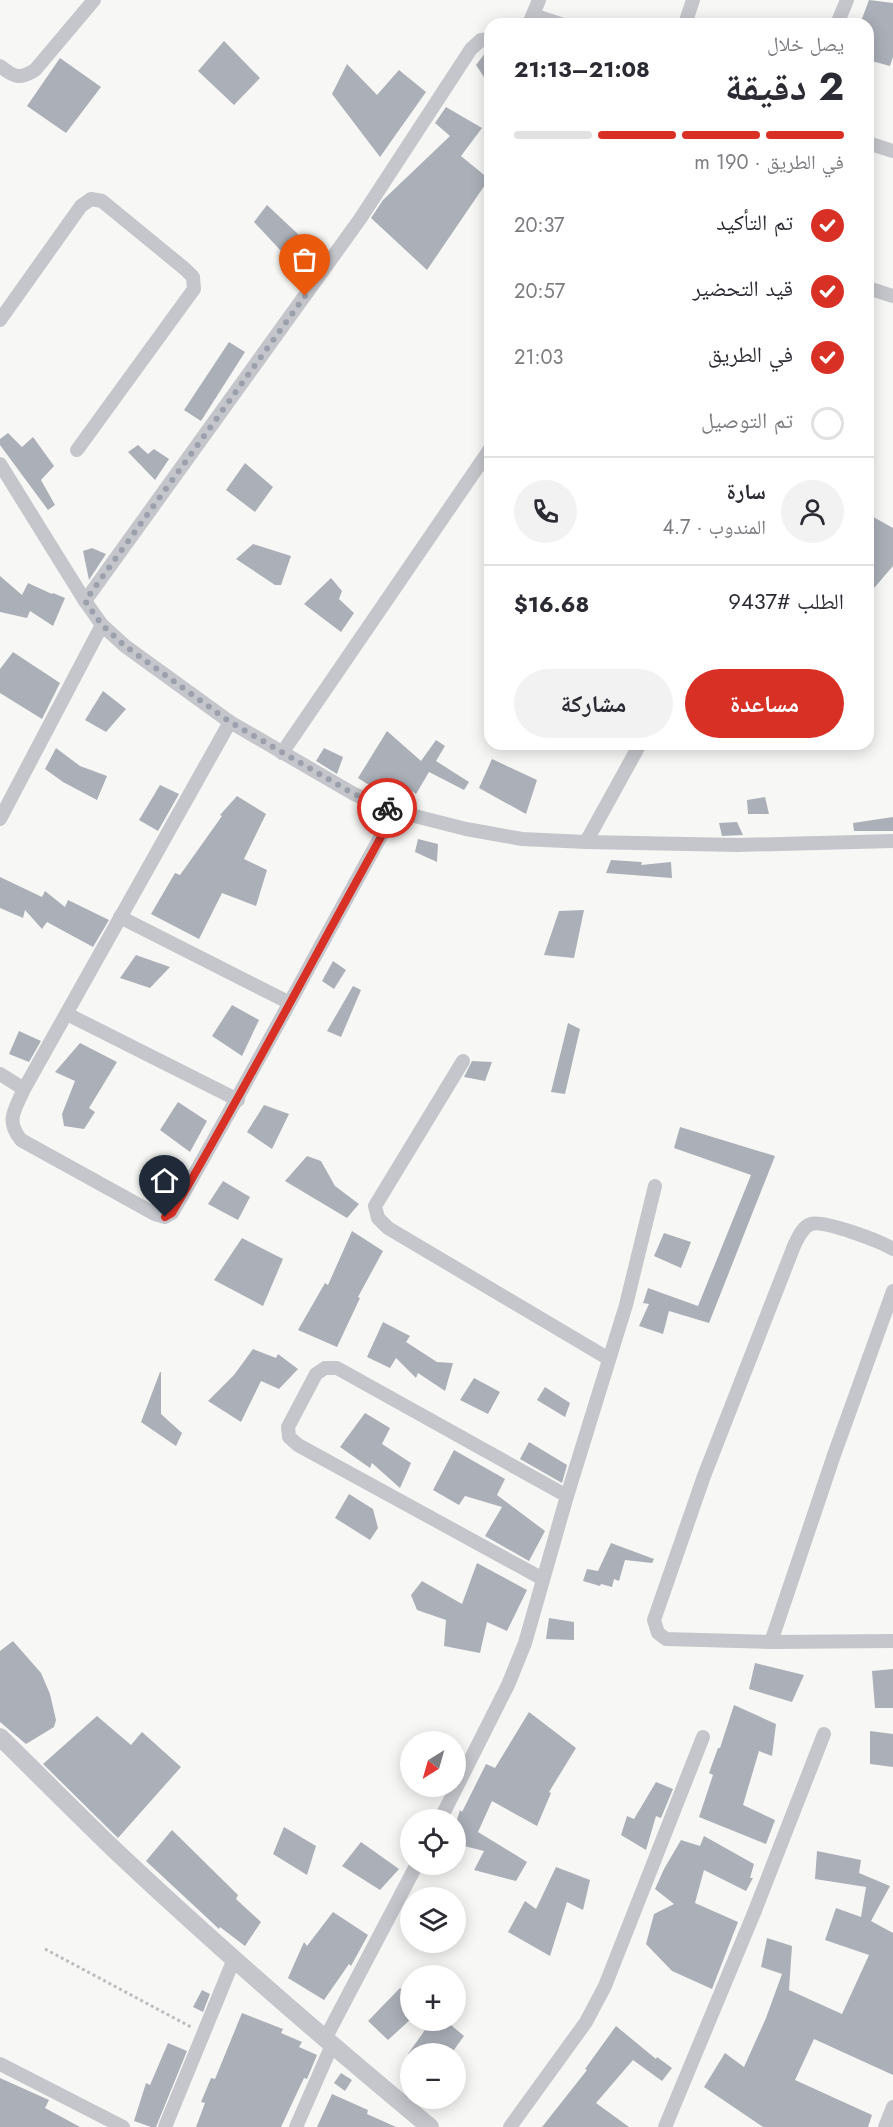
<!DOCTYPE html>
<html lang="ar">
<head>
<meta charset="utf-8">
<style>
	:root { --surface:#fff; --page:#f2f2f3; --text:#2b2b33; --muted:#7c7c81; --line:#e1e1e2; --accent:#d93025 }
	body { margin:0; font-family:Jost,"Noto Naskh Arabic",sans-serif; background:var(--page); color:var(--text); direction:rtl; height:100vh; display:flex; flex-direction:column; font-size:22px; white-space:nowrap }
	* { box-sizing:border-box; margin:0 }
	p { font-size:20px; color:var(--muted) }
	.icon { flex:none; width:33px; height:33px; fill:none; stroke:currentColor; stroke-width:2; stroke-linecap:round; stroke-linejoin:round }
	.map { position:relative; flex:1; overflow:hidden; direction:ltr }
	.drawer { position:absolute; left:484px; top:18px; width:390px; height:732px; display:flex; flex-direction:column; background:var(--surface); border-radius:18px; box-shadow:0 3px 15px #0003; direction:rtl }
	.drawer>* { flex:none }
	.needle { width:39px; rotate:217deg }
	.buttons { position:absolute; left:400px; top:1731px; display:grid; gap:12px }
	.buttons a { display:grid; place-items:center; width:66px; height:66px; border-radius:50%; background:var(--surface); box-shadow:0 3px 15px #0003; font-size:30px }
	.pin { position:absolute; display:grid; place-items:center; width:51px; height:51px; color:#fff; margin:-62px -26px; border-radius:50% 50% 50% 0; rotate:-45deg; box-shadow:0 0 6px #0007 }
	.pin .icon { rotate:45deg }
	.courier { position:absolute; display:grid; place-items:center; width:60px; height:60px; margin:-30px; border:4px solid #d93025; border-radius:50%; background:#fff; color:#222; box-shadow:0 2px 8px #0007 }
	.head em { font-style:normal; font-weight:700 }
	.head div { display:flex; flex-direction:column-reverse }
	.head { display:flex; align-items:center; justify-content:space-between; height:102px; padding:0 30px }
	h1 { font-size:39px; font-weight:700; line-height:45px }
	.bar { display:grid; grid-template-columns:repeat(4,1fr); gap:9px 6px; align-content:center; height:72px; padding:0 30px }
	.bar i { height:8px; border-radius:4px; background:var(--line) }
	.bar .current { background:var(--accent) }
	.bar p { grid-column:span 4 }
	.line { display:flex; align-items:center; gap:15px; padding:0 30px; border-top:2px solid var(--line) }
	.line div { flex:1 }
	.round { display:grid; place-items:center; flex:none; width:63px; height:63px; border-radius:32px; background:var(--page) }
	ol { padding:0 30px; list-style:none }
	li { display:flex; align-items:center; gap:18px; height:66px }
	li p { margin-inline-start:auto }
	li .icon { padding:6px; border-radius:50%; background:var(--accent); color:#fff; stroke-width:4 }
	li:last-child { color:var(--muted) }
	li i { width:33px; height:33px; border:3px solid var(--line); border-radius:50% }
	.cta { display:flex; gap:12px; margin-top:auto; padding:12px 30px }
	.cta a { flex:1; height:69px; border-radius:36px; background:var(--accent); color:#fff; font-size:24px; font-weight:700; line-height:69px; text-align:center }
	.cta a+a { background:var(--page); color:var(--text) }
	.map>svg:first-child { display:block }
	.building { fill:#abafb8 }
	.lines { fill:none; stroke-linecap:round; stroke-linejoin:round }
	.path { stroke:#bcbdc1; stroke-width:3; stroke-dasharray:3 3; stroke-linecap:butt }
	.minor { stroke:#c4c6cb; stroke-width:14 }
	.tertiary { stroke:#c4c6cb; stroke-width:18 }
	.done { stroke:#9ba0ac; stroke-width:6; stroke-dasharray:0 10.8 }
	.route { stroke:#d93025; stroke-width:8 }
</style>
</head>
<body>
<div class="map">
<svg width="893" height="2127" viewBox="0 0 893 2127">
	<rect width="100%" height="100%" fill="#f7f8f5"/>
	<g class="building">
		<polygon points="869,0 893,3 893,57 890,66 868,60 868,24 860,24"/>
		<polygon points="224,41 260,78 234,105 198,71"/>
		<polygon points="489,48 490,48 490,86 476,65"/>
		<polygon points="60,58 101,87 66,133 27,106"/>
		<polygon points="347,64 377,95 399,70 426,92 380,157 332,94"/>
		<polygon points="446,107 482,128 461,156 489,179 427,270 371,218 383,200 450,136 435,123"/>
		<polygon points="267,205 299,235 283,253 254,222"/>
		<polygon points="229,342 245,352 201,421 184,410"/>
		<polygon points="8,433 22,447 33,437 54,466 41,480 55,505 48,510 0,445 0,439"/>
		<polygon points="138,445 148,454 154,449 169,459 155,480 128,452"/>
		<polygon points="245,463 273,487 255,512 226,490"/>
		<polygon points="868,514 893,528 893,566 868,595"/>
		<polygon points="253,544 291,556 281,585 275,585 236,559"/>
		<polygon points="92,548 106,554 89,580 83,551"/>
		<polygon points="0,576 22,595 28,583 52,594 53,593 65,598 53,626 30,611 27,618 0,612"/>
		<polygon points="331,578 342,591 339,599 354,613 341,632 304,604"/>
		<polygon points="13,652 60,683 42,719 0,693 0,669"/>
		<polygon points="103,691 126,709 106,732 85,720"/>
		<polygon points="387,731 421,761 436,740 445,746 436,761 469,782 464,790 429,772 416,794 399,781 391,799 358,778"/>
		<polygon points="56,748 80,766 107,776 97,800 63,782 45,769"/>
		<polygon points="324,748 343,757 337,774 316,761"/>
		<polygon points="492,759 537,780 526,814 479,788"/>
		<polygon points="160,785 179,794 158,831 139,820"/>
		<polygon points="237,796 266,814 244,859 267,870 256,906 222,893 199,939 151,914 175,873 180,875 222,816 220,815"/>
		<polygon points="765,797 769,814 748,814 747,800"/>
		<polygon points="893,817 893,831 854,831 853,823"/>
		<polygon points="737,822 743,835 722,836 719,823"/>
		<polygon points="418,839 438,844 437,862 415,852"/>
		<polygon points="611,860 642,862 641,865 671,862 672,878 606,873"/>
		<polygon points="0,877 42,897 45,891 65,907 68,900 109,920 93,947 47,922 42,929 25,910 23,918 0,908"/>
		<polygon points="584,910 574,958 544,955 559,911"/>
		<polygon points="136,955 170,967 150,988 120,978"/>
		<polygon points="333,961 346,970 334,989 322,981"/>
		<polygon points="353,986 361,990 341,1037 327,1031"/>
		<polygon points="232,1005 259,1020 242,1056 212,1036"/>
		<polygon points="568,1023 580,1029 565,1094 551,1092"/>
		<polygon points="19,1031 41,1041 29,1062 9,1054"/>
		<polygon points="80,1043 117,1062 89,1108 95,1112 84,1129 64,1126 62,1114 75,1081 55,1072"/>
		<polygon points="472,1061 492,1062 485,1081 464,1077"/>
		<polygon points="178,1102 207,1121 190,1152 160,1130"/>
		<polygon points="264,1105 289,1114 272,1149 247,1132"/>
		<polygon points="680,1127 775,1156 709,1323 669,1311 663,1334 639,1326 649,1304 643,1303 648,1288 698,1306 751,1175 674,1148"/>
		<polygon points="307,1156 321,1161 335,1186 359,1204 347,1218 285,1181"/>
		<polygon points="223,1181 250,1197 238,1220 208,1204"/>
		<polygon points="352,1231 383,1251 358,1297 360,1298 337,1347 298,1330 325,1283 328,1285"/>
		<polygon points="664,1233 691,1242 681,1268 654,1256"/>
		<polygon points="242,1238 283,1259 263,1306 214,1280"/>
		<polygon points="383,1322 410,1336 406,1342 437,1362 453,1363 445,1391 418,1373 416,1378 396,1358 390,1368 367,1357"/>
		<polygon points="253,1349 276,1358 278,1354 298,1369 279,1389 261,1381 241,1422 208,1401 234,1375"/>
		<polygon points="160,1372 161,1372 161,1414 182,1433 176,1446 141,1422"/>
		<polygon points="474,1378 500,1392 488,1414 460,1400"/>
		<polygon points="545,1387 570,1403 565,1417 537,1400"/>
		<polygon points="365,1413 390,1428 382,1444 411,1463 400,1488 372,1463 370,1468 340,1447"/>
		<polygon points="529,1442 567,1465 562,1483 520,1459"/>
		<polygon points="454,1450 505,1479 497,1495 545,1531 529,1561 485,1536 502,1507 465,1496 459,1505 433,1490"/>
		<polygon points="349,1494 373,1509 378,1528 370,1540 335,1518"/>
		<polygon points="611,1543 654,1559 652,1563 625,1560 619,1581 614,1579 612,1587 601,1584 600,1586 583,1581 587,1569 598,1571"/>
		<polygon points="477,1563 527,1590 507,1631 487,1622 480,1653 444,1646 446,1620 417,1610 411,1595 422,1581 462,1604"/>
		<polygon points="549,1618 574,1622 574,1640 546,1639"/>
		<polygon points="13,1641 41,1673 50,1694 56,1720 54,1727 26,1744 0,1722 0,1651"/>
		<polygon points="755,1663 804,1675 792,1702 749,1689"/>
		<polygon points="893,1669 893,1708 875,1708 872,1671"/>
		<polygon points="734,1705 776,1724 772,1756 759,1751 743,1805 775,1820 766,1844 699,1817 713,1775 709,1773 718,1748 720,1748"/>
		<polygon points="529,1712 576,1748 549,1792 551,1793 537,1826 492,1801 478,1832 527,1862 516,1881 474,1870 484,1851 456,1844 456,1823 460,1810 462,1812 486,1764 495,1768"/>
		<polygon points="97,1716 131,1745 142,1732 181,1767 118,1838 43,1764"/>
		<polygon points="870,1731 893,1734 893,1767 870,1764"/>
		<polygon points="656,1782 673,1789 661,1818 656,1816 646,1850 621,1835 627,1816 634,1819"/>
		<polygon points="284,1827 316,1846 307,1875 273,1854"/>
		<polygon points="172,1830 238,1895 236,1899 261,1922 245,1946 220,1927 219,1929 146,1861"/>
		<polygon points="704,1836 754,1864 750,1878 753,1878 746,1891 704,1870 695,1903 738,1922 712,1989 672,1971 646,1944 654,1914 674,1904 655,1889 664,1869 681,1840 700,1846"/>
		<polygon points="361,1842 399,1869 380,1890 342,1866"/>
		<polygon points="817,1851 861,1860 859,1873 890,1886 871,1921 893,1933 893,2075 814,2039 795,2080 872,2115 868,2127 763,2127 704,2087 725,2053 744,2067 766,2018 782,1974 761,1967 767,1938 792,1946 789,1990 842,2014 869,1955 825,1940 836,1908 861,1917 866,1887 815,1879"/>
		<polygon points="556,1867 590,1880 583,1910 567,1902 550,1956 508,1932 525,1901 536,1909"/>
		<polygon points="333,1912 368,1935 351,1966 349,1964 324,2000 288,1978 304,1942 307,1946"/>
		<polygon points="400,1988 411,1997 411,2019 388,2040 368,2021"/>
		<polygon points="202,1990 210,1994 203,2012 193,2007"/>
		<polygon points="242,2013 283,2029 281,2033 302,2042 299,2047 317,2055 307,2079 304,2078 281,2127 196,2127 205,2103 201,2102 211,2078 215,2079"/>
		<polygon points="432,2020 445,2020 464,2036 451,2054 408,2054"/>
		<polygon points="616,2026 656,2059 657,2057 672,2068 662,2081 633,2060 596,2103 629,2127 542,2127 587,2070 585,2069"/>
		<polygon points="168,2043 187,2051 156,2127 151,2127 134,2121 146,2083 150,2085"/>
		<polygon points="341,2073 352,2080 345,2091 334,2083"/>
		<polygon points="0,2078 49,2100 45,2108 80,2127 0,2127"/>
		<polygon points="332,2094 368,2110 367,2114 396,2127 317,2127"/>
	</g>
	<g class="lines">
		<polyline class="path" points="45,1949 191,2027"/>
		<g class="minor">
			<polyline points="533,15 560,24"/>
			<polyline points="529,24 539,0"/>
			<polyline points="685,24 693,0"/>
			<polyline points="837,24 847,0"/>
			<path d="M 0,66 C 14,77 19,80 35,70 L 94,0"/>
			<polyline points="868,143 893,151"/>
			<polyline points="868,288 893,296"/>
			<polyline points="0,320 81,206 91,199 102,201 185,269 193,277 194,289 77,450"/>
			<polyline points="0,464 85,601 102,625 125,646 230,722 354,794 395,811 466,829 522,839 586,842 738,845 893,841"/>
			<polyline points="85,601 360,219 471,49 481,40 490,39"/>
			<path d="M 230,722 L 24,1089 C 15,1110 5,1120 21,1140 L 155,1214 L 165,1217 L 172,1213 C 249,1081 320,945 395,811"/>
			<polyline points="282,753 490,449"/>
			<polyline points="0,819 102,625"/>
			<polyline points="586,842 640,744"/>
			<polyline points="120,917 288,1002"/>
			<polyline points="67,1014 238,1100"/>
			<polyline points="463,1061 375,1206 378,1218 388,1228 609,1359"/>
			<polyline points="0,1074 24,1089"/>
			<path d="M 893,1249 C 880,1241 824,1220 811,1224 C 802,1227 798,1238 794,1246 L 704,1476 L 654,1620 L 658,1633 L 666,1639 L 771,1642 L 893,1641"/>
			<polyline points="543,1579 298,1445 289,1437 288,1427 316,1374 325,1368 337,1368 567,1496"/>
			<polyline points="771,1642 834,1455 893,1291"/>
			<polyline points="440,1820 508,1685 525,1643 567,1496 626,1305 655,1186"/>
			<polyline points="325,2039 417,1864"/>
			<polyline points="0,2064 123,2127"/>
			<polyline points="165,2127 234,1959"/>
			<polyline points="296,2127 332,2045"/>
			<polyline points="510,2127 586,2022 605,1986 703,1737"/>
			<polyline points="665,2127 754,1913 824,1734"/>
			<polyline points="885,2127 893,2107"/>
		</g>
		<path class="tertiary" d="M 0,1737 C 40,1776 79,1816 120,1855 C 220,1949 324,2039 430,2127"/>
	</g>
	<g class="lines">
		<polyline class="done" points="305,296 85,601 102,625 125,646 230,722 354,794 387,808"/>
		<path class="route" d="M 165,1217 L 172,1213 C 250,1081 320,945 395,812 L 387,808"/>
	</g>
</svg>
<div class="buttons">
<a><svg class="needle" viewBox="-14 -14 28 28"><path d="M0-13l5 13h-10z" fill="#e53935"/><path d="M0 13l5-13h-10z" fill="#7c7c81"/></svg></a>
<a><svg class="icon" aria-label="locate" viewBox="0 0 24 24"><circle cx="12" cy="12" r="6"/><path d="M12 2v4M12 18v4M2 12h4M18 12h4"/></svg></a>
<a><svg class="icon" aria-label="layers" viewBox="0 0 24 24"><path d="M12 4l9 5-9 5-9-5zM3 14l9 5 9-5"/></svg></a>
<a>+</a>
<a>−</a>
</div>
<div class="pin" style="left:305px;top:296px;background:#ea580c"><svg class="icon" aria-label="bag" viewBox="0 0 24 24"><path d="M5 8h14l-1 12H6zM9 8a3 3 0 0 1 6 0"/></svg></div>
<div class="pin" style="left:165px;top:1217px;background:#1f2937"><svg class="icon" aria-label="home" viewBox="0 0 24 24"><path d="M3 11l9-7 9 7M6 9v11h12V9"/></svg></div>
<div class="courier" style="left:387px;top:808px"><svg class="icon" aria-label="bike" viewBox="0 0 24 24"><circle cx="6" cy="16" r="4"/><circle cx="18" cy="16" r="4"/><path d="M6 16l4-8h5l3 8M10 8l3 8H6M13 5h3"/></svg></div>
<section class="drawer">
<div class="head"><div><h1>2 دقيقة</h1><p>يصل خلال</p></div><em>21:08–21:13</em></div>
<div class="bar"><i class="current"></i><i class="current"></i><i class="current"></i><i></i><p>في الطريق · 190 m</p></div>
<ol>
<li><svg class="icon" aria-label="check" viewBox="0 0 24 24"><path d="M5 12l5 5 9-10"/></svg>تم التأكيد<p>20:37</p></li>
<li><svg class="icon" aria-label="check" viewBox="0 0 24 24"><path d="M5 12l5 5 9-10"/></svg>قيد التحضير<p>20:57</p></li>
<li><svg class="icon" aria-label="check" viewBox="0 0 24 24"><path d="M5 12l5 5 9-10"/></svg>في الطريق<p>21:03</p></li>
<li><i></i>تم التوصيل</li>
</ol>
<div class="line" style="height:108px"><a class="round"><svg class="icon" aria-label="person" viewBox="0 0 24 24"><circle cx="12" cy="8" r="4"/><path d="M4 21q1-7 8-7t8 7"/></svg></a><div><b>سارة</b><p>المندوب · 4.7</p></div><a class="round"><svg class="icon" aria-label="phone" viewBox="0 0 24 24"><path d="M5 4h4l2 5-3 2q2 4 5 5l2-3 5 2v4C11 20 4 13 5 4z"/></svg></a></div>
<div class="line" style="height:78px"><div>الطلب #9437</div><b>$16.68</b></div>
<div class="cta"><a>مساعدة</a><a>مشاركة</a></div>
</section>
</div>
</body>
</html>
